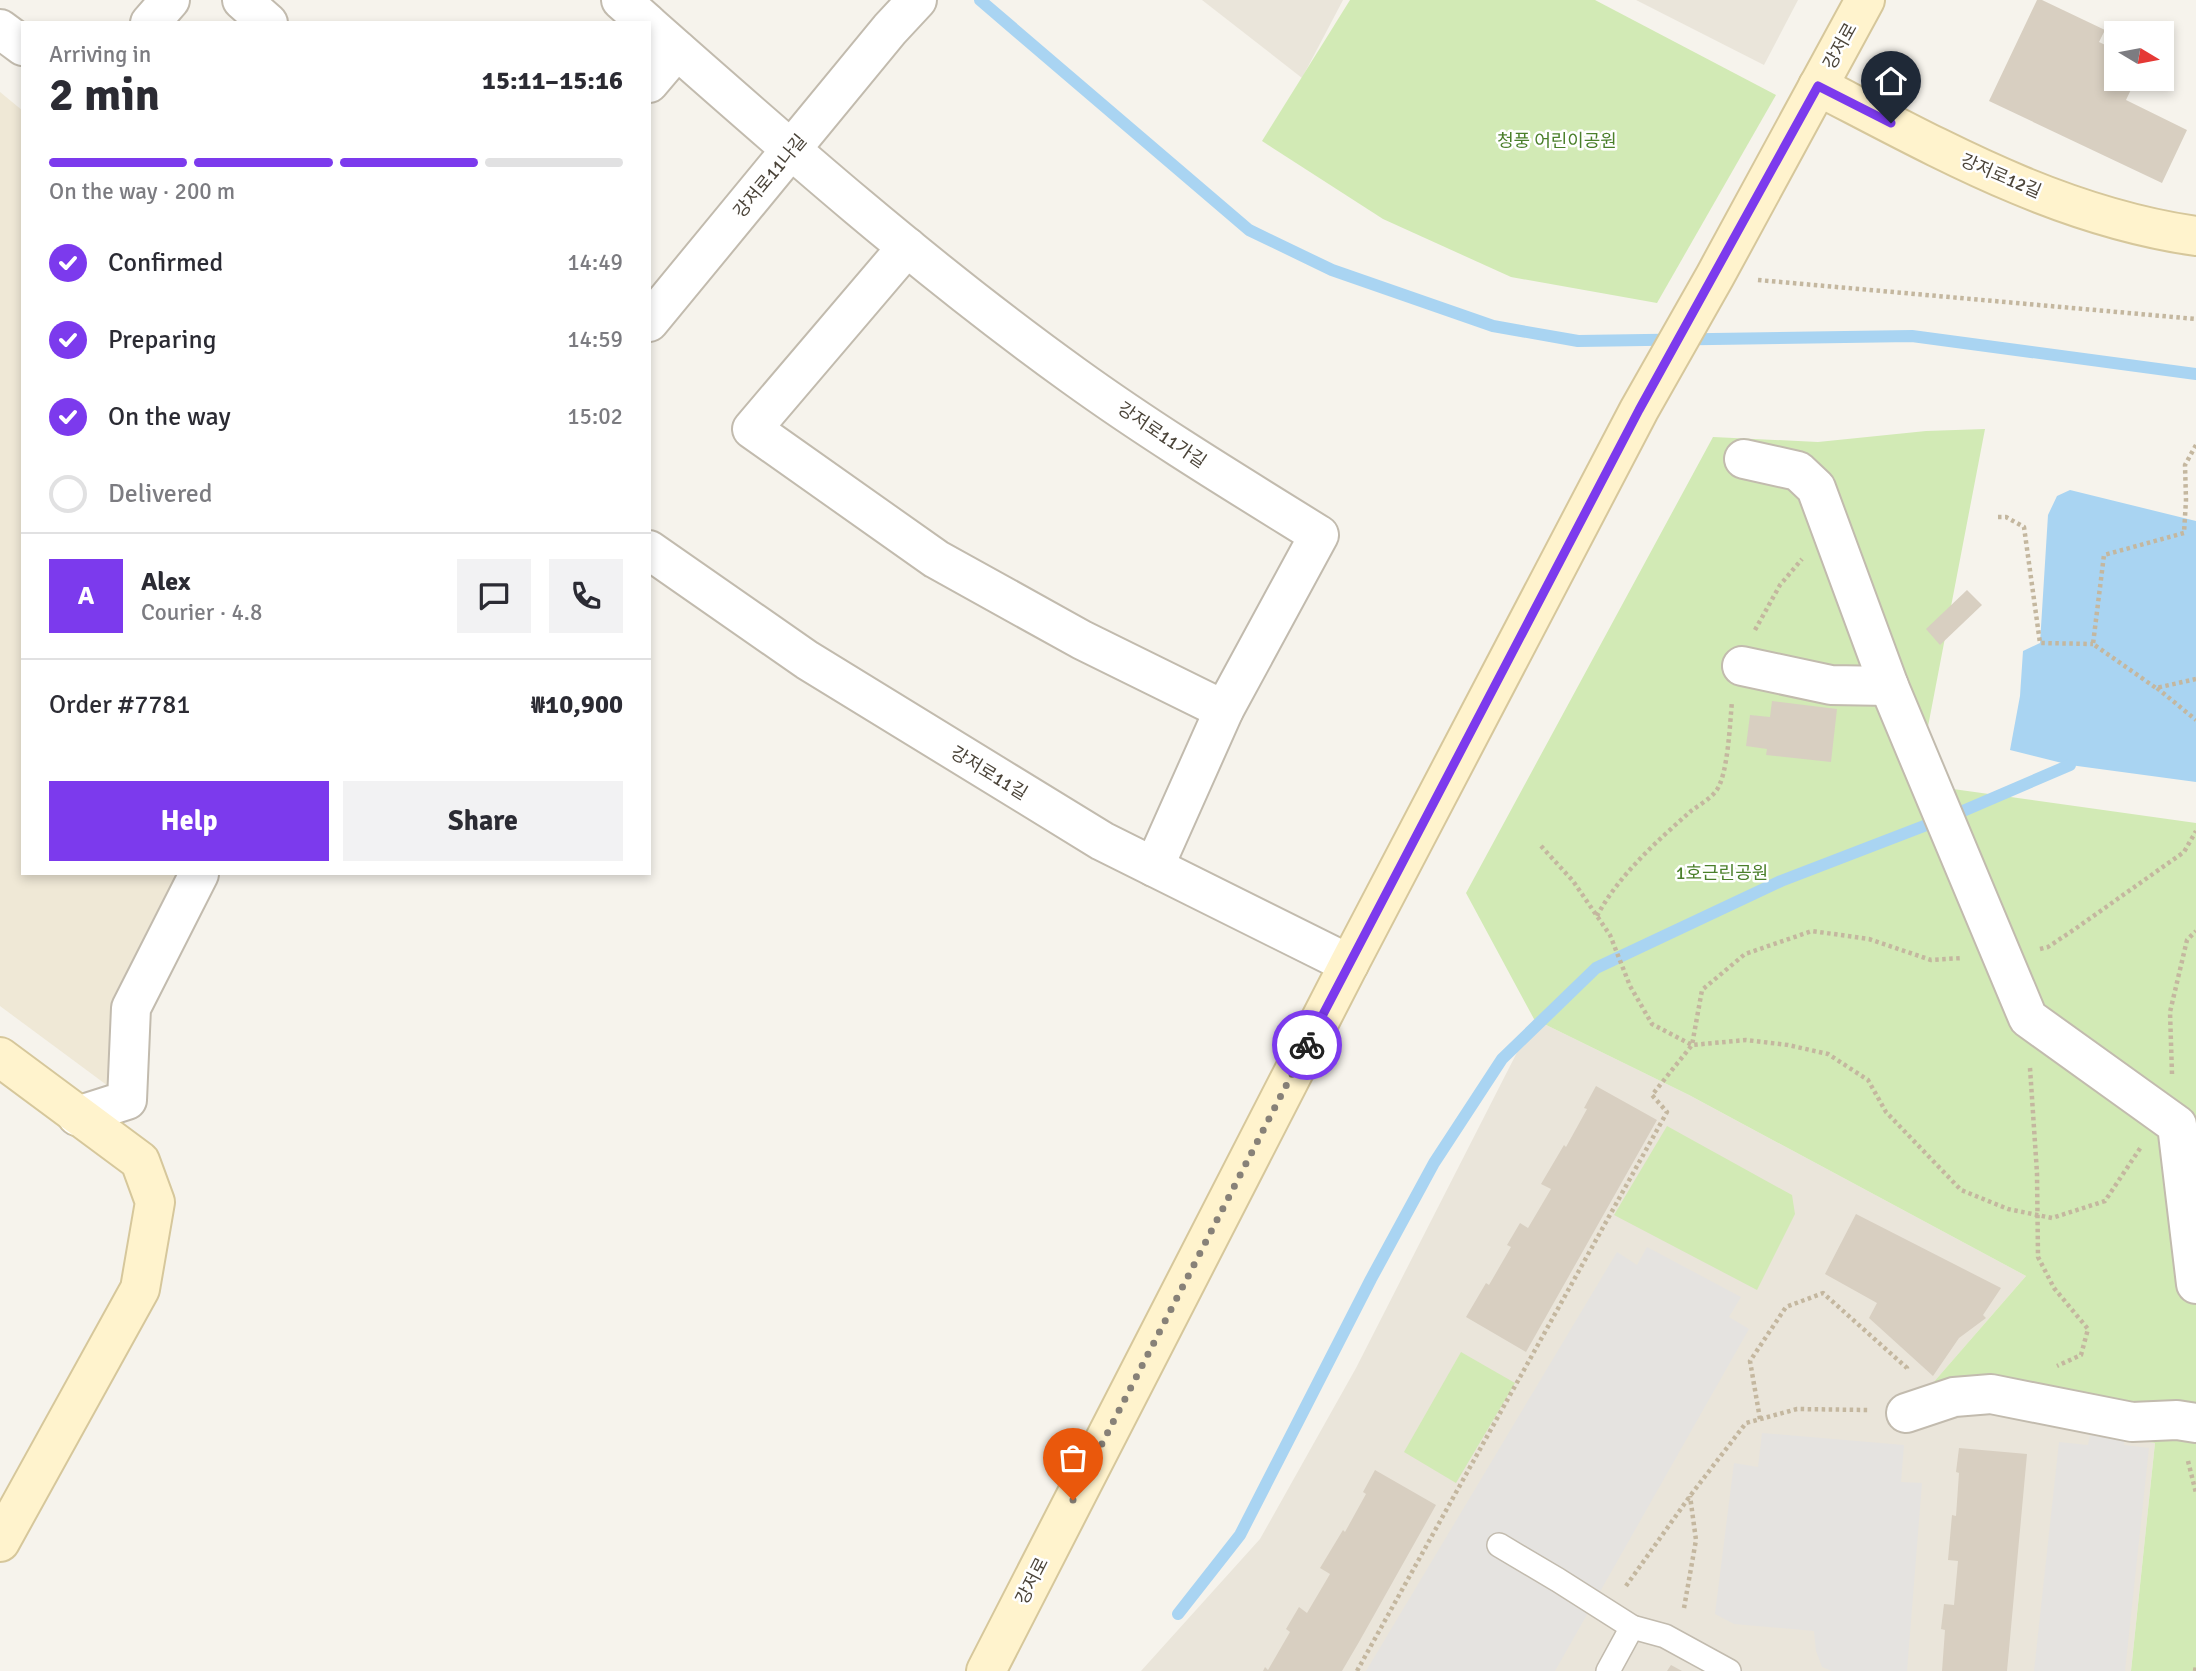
<!DOCTYPE html>
<html lang="en">
<head>
<meta charset="utf-8">
<style>
	:root { --surface:#fff; --page:#f2f2f3; --text:#2b2b33; --muted:#7c7c81; --line:#e1e1e2; --accent:#7c3aed }
	body { margin:0; font-family:Signika,"Noto Sans KR",sans-serif; background:var(--page); color:var(--text); height:100vh; display:flex; flex-direction:column; font-size:26px; white-space:nowrap }
	* { box-sizing:border-box; margin:0 }
	p { font-size:23px; color:var(--muted) }
	.icon { flex:none; width:38px; height:38px; fill:none; stroke:currentColor; stroke-width:2; stroke-linecap:round; stroke-linejoin:round }
	.map { position:relative; flex:1; overflow:hidden }
	.drawer { position:absolute; left:21px; top:21px; width:630px; height:854px; display:flex; flex-direction:column; background:var(--surface); border-radius:0px; box-shadow:0 4px 10px #0003 }
	.drawer>* { flex:none }
	.needle { width:46px; rotate:100deg }
	.buttons { position:absolute; left:2104px; top:21px; display:grid; gap:14px }
	.buttons a { display:grid; place-items:center; width:70px; height:70px; border-radius:0px; background:var(--surface); box-shadow:0 4px 10px #0003; font-size:35px }
	.pin { position:absolute; display:grid; place-items:center; width:60px; height:60px; color:#fff; margin:-72px -30px; border-radius:50% 50% 50% 0; rotate:-45deg; box-shadow:0 0 7px #0007 }
	.pin .icon { rotate:45deg }
	.courier { position:absolute; display:grid; place-items:center; width:70px; height:70px; margin:-35px; border:5px solid #7c3aed; border-radius:50%; background:#fff; color:#222; box-shadow:0 2px 9px #0007 }
	.headline em { font-style:normal; font-weight:700 }
	.headline div { display:flex; flex-direction:column-reverse }
	.headline { display:flex; align-items:center; justify-content:space-between; height:119px; padding:0 28px }
	h1 { font-size:46px; font-weight:700; line-height:52px }
	.bar { display:grid; grid-template-columns:repeat(4,1fr); gap:10px 7px; align-content:center; height:84px; padding:0 28px }
	.bar i { height:9px; border-radius:5px; background:var(--line) }
	.bar .selected { background:var(--accent) }
	.bar p { grid-column:span 4 }
	.line { display:flex; align-items:center; gap:18px; padding:0 28px; border-top:2px solid var(--line) }
	.line div { flex:1 }
	.round { display:grid; place-items:center; flex:none; width:74px; height:74px; border-radius:0px; background:var(--page) }
	ol { padding:0 28px; list-style:none }
	li { display:flex; align-items:center; gap:21px; height:77px }
	li p { margin-inline-start:auto }
	li .icon { padding:7px; border-radius:50%; background:var(--accent); color:#fff; stroke-width:4 }
	li:last-child { color:var(--muted) }
	li i { width:38px; height:38px; border:4px solid var(--line); border-radius:50% }
	.action { display:flex; gap:14px; margin-top:auto; padding:14px 28px }
	.action a { flex:1; height:80px; border-radius:0px; background:var(--accent); color:#fff; font-size:28px; font-weight:700; line-height:80px; text-align:center }
	.action a+a { background:var(--page); color:var(--text) }
	.map>svg:first-child { display:block }
	.residential { fill:#eae5da }
	.education { fill:#efe8d6 }
	.green { fill:#d2eab5 }
	.parking { fill:#e5e3e0 }
	.water { fill:#a9d4f2 }
	.lines { fill:none; stroke-linecap:round; stroke-linejoin:round }
	.stream { stroke:#a9d4f2; stroke-width:12 }
	.building { fill:#d8cfc1 }
	.lane-casing { stroke:#c2bbae; stroke-width:26 }
	.street-casing { stroke:#c2bbae; stroke-width:42 }
	.secondary-casing { stroke:#d6c79b; stroke-width:42 }
	.path { stroke:#c4b79f; stroke-width:4.5; stroke-dasharray:3.5 3.5; stroke-linecap:butt }
	.lane { stroke:#fff; stroke-width:23 }
	.street { stroke:#fff; stroke-width:38 }
	.secondary { stroke:#fff3cd; stroke-width:38 }
	.done { stroke:#878178; stroke-width:7; stroke-dasharray:0 12.6 }
	.route { stroke:#7c3aed; stroke-width:9 }
	.labels { text-anchor:middle; stroke-width:5; stroke-linejoin:round; paint-order:stroke }
	.street-label { font-size:18px; fill:#4b4439; stroke:#fff }
	.park-label { font-size:18px; fill:#4a7f2a; stroke:#fff }
</style>
</head>
<body>
<div class="map">
<svg width="2196" height="1671" viewBox="0 0 2196 1671">
	<rect width="100%" height="100%" fill="#f6f3ec"/>
	<g class="residential">
		<polygon points="1202,0 1343,0 1302,78"/>
		<polygon points="1636,0 1798,0 1764,65"/>
		<polygon points="1534,1019 1689,1095 2026,1276 1920,1398 2155,1443 2131,1671 1141,1671 1260,1539 1356,1368"/>
	</g>
	<polygon class="education" points="0,92 23,111 23,873 200,873 131,1008 127,1100 0,1006"/>
	<g class="green">
		<polygon points="1350,0 1595,0 1776,95 1657,303 1511,277 1383,219 1262,141"/>
		<polygon points="1985,429 1917,784 2196,823 2196,1671 2131,1671 2155,1443 1919,1399 2026,1276 1689,1095 1534,1019 1466,893 1713,437 1818,442 1926,431"/>
		<polygon points="1667,1126 1792,1195 1795,1214 1757,1290 1614,1215"/>
		<polygon points="1461,1352 1515,1383 1456,1483 1404,1452"/>
	</g>
	<g class="parking">
		<polygon points="1647,1247 1741,1297 1729,1317 1749,1329 1555,1671 1366,1671 1617,1252 1637,1265"/>
		<polygon points="1762,1433 1904,1445 1901,1482 1922,1483 1907,1671 1832,1671 1822,1667 1816,1651 1814,1631 1734,1624 1715,1614 1734,1463 1758,1467"/>
		<polygon points="2090,1435 2124,1439 2124,1445 2149,1448 2125,1671 2034,1671 2059,1442 2088,1445"/>
	</g>
	<polygon class="water" points="2070,490 2196,521 2196,782 2070,765 2010,750 2020,696 2023,651 2040,643 2048,515 2057,496"/>
	<g class="lines">
		<g class="stream">
			<polyline points="980,0 1249,230 1332,270 1493,326 1578,341 1912,336 2196,374"/>
			<polyline points="1178,1614 1240,1535 1371,1279 1434,1163 1502,1059 1596,968 1781,881 1963,811 2070,765"/>
		</g>
	</g>
	<g class="building">
		<polygon points="2037,0 2042,0 2105,30 2099,42 2116,50 2116,79 2136,79 2126,100 2187,130 2162,183 1989,101"/>
		<polygon points="1967,590 1982,605 1940,645 1926,629"/>
		<polygon points="1772,701 1837,709 1831,762 1766,755 1767,749 1746,746 1750,715 1770,717"/>
		<polygon points="1596,1086 1657,1120 1526,1352 1466,1317 1486,1283 1489,1285 1511,1247 1507,1245 1520,1223 1528,1228 1551,1189 1541,1184 1564,1145 1566,1147 1587,1109 1584,1108"/>
		<polygon points="1856,1214 2001,1288 1983,1315 1986,1318 1959,1338 1933,1376 1869,1318 1877,1303 1825,1274"/>
		<polygon points="1959,1448 2027,1454 2007,1671 1942,1671 1945,1630 1941,1629 1944,1604 1954,1605 1958,1561 1948,1560 1952,1515 1956,1516 1959,1473 1956,1472"/>
		<polygon points="1375,1470 1436,1505 1359,1642 1342,1671 1263,1671 1265,1667 1268,1670 1290,1632 1286,1629 1299,1607 1307,1613 1330,1574 1320,1568 1343,1530 1345,1532 1366,1494 1363,1492"/>
		<polygon points="1671,1665 1682,1671 1667,1671"/>
	</g>
	<g class="lines">
		<defs>
			<g id="lane">
				<polyline points="1499,1545 1558,1580 1632,1627 1665,1636 1729,1671"/>
				<polyline points="1608,1671 1632,1627"/>
			</g>
			<g id="street">
				<polyline points="242,0 268,23"/>
				<polyline points="621,0 647,23"/>
				<polyline points="150,23 170,0"/>
				<path d="M 649,25 C 787,147 925,269 1074,376 C 1153,433 1237,484 1319,535 L 1224,710 L 1154,867"/>
				<polyline points="0,29 23,46"/>
				<polyline points="649,83 677,50"/>
				<polyline points="907,247 752,429 936,559 1082,640 1224,710"/>
				<polyline points="649,322 890,29 917,0"/>
				<polyline points="1744,459 1798,471 1816,488 1889,686 2028,1018 2177,1125 2196,1284"/>
				<polyline points="649,550 807,660 1102,841 1349,964"/>
				<polyline points="1742,666 1831,685 1889,686"/>
				<polyline points="77,1116 127,1100 131,1008 199,874"/>
				<polyline points="1906,1413 1954,1397 1991,1394 2132,1422 2177,1420 2196,1423"/>
			</g>
			<g id="secondary">
				<path d="M 1818,86 C 1940,149 2057,216 2196,236"/>
				<polyline points="0,1057 140,1161 155,1202 140,1289 0,1542"/>
				<polyline points="986,1671 1349,964 1639,410 1715,276 1865,0"/>
			</g>
		</defs>
		<use href="#lane" class="lane-casing"/>
		<use href="#street" class="street-casing"/>
		<use href="#secondary" class="secondary-casing"/>
		<g class="path">
			<polyline points="1758,280 2196,319"/>
			<polyline points="2196,445 2185,465 2186,500 2184,533 2104,555 2093,644 2156,688 2196,679"/>
			<polyline points="1998,517 2006,517 2024,527 2040,643 2093,644"/>
			<polyline points="1755,630 1780,585 1802,559"/>
			<polyline points="2157,688 2196,720"/>
			<polyline points="1541,846 1573,881 1610,935 1630,986 1652,1024 1692,1045 1746,1040 1788,1045 1828,1054 1868,1080 1886,1112 1961,1190 2008,1209 2052,1218 2105,1201 2141,1147"/>
			<path d="M 1597,916 C 1618,876 1657,841 1691,811 C 1699,805 1710,799 1716,791 C 1728,776 1730,722 1732,701"/>
			<polyline points="2040,949 2048,947 2075,929 2184,852 2196,831"/>
			<polyline points="2030,1068 2037,1173 2038,1257 2054,1288 2088,1329 2081,1355 2057,1366"/>
			<polyline points="2172,1074 2170,1012 2187,940 2196,931"/>
			<polyline points="1760,1419 1750,1361 1786,1307 1823,1293 1907,1368 1907,1371"/>
			<polyline points="2188,1461 2196,1493"/>
			<polyline points="1626,1586 1690,1496 1746,1423 1797,1409 1869,1410"/>
			<polyline points="1684,1608 1696,1540 1690,1496"/>
			<polyline points="1357,1671 1667,1112 1652,1095 1692,1045 1702,990 1745,954 1812,931 1869,939 1931,960 1962,958"/>
			<polyline points="2195,1671 2196,1665"/>
		</g>
		<use href="#lane" class="lane"/>
		<use href="#street" class="street"/>
		<use href="#secondary" class="secondary"/>
	</g>
	<g class="lines">
		<polyline class="done" points="1073,1500 1307,1045"/>
		<polyline class="route" points="1307,1045 1639,410 1818,86 1891,123"/>
	</g>
	<g class="labels">
		<g class="street-label">
			<text transform="translate(1840 46) rotate(-61)" y="6">강저로</text>
			<text transform="translate(770 176) rotate(-50)" y="6">강저로11나길</text>
			<text transform="translate(2001 176) rotate(23)" y="6">강저로12길</text>
			<text transform="translate(1162 435) rotate(34)" y="6">강저로11가길</text>
			<text transform="translate(989 773) rotate(31)" y="6">강저로11길</text>
			<text transform="translate(1032 1581) rotate(-63)" y="6">강저로</text>
		</g>
		<g class="park-label">
			<text x="1557" y="147">청풍 어린이공원</text>
			<text x="1722" y="879">1호근린공원</text>
		</g>
	</g>
</svg>
<div class="buttons">
<a><svg class="needle" viewBox="-14 -14 28 28"><path d="M0-13l5 13h-10z" fill="#e53935"/><path d="M0 13l5-13h-10z" fill="#7c7c81"/></svg></a>
</div>
<div class="pin" style="left:1073px;top:1500px;background:#ea580c"><svg class="icon" aria-label="bag" viewBox="0 0 24 24"><path d="M5 8h14l-1 12H6zM9 8a3 3 0 0 1 6 0"/></svg></div>
<div class="pin" style="left:1891px;top:123px;background:#1f2937"><svg class="icon" aria-label="home" viewBox="0 0 24 24"><path d="M3 11l9-7 9 7M6 9v11h12V9"/></svg></div>
<div class="courier" style="left:1307px;top:1045px"><svg class="icon" aria-label="bike" viewBox="0 0 24 24"><circle cx="6" cy="16" r="4"/><circle cx="18" cy="16" r="4"/><path d="M6 16l4-8h5l3 8M10 8l3 8H6M13 5h3"/></svg></div>
<section class="drawer">
<div class="headline"><div><h1>2 min</h1><p>Arriving in</p></div><em>15:11–15:16</em></div>
<div class="bar"><i class="selected"></i><i class="selected"></i><i class="selected"></i><i></i><p>On the way · 200 m</p></div>
<ol>
<li><svg class="icon" aria-label="check" viewBox="0 0 24 24"><path d="M5 12l5 5 9-10"/></svg>Confirmed<p>14:49</p></li>
<li><svg class="icon" aria-label="check" viewBox="0 0 24 24"><path d="M5 12l5 5 9-10"/></svg>Preparing<p>14:59</p></li>
<li><svg class="icon" aria-label="check" viewBox="0 0 24 24"><path d="M5 12l5 5 9-10"/></svg>On the way<p>15:02</p></li>
<li><i></i>Delivered</li>
</ol>
<div class="line" style="height:126px"><b class="round" style="background:var(--accent);color:#fff">A</b><div><b>Alex</b><p>Courier · 4.8</p></div><a class="round"><svg class="icon" aria-label="chat" viewBox="0 0 24 24"><path d="M4 5h16v11H9l-5 4z"/></svg></a><a class="round"><svg class="icon" aria-label="phone" viewBox="0 0 24 24"><path d="M5 4h4l2 5-3 2q2 4 5 5l2-3 5 2v4C11 20 4 13 5 4z"/></svg></a></div>
<div class="line" style="height:91px"><div>Order #7781</div><b>₩10,900</b></div>
<div class="action"><a>Help</a><a>Share</a></div>
</section>
</div>
</body>
</html>
